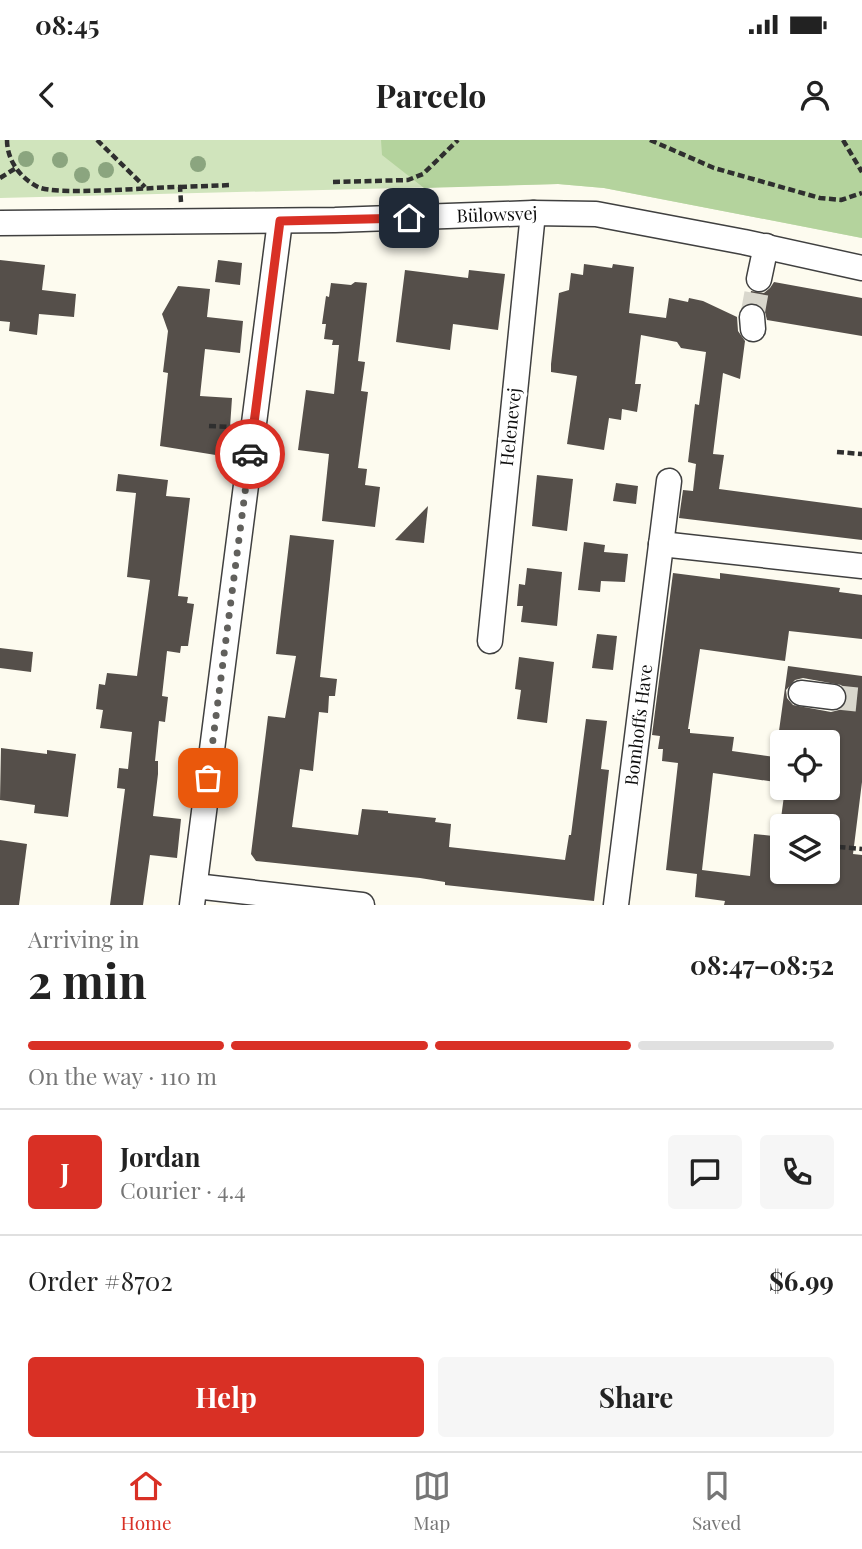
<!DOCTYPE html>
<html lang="en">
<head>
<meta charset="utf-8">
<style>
	:root { --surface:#fff; --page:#f6f6f6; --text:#222; --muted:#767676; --line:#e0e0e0; --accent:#d93025 }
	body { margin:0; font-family:"Playfair Display",serif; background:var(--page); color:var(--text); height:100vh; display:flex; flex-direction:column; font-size:26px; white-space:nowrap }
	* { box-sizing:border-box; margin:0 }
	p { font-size:23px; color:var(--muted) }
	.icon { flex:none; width:38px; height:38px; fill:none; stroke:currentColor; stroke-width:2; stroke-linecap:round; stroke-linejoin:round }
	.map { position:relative; height:765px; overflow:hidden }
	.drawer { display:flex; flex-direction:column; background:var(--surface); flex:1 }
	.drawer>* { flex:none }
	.tools { position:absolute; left:770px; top:590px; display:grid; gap:14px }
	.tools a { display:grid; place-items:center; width:70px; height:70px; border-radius:7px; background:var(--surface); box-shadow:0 2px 5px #0004; font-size:35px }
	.pin { position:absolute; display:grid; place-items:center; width:60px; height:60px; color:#fff; margin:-30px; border-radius:14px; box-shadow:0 4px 10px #0006 }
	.courier { position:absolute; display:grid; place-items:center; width:70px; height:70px; margin:-35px; border:5px solid #d93025; border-radius:50%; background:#fff; color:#222; box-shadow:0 2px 9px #0007 }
	.headline em { font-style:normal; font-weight:700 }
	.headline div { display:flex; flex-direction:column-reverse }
	.headline { display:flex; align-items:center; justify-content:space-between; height:119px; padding:0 28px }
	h1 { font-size:46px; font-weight:700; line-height:52px }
	.bar { display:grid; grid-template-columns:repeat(4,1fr); gap:10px 7px; align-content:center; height:84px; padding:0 28px }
	.bar i { height:9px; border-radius:5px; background:var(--line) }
	.bar .current { background:var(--accent) }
	.bar p { grid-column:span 4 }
	.line { display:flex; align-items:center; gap:18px; padding:0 28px; border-top:2px solid var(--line) }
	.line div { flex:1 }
	.round { display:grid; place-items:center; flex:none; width:74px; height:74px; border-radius:7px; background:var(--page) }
	.cta { display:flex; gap:14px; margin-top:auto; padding:14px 28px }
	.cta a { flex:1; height:80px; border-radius:7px; background:var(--accent); color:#fff; font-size:28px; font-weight:700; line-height:80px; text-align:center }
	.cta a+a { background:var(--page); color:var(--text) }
	.status { display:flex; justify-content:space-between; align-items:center; height:49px; padding:0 35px; background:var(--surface); direction:ltr }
	.status svg { height:19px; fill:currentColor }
	header { display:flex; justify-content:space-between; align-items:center; height:91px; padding:0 28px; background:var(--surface); font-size:32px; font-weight:700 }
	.dock { display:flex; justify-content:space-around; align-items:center; height:98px; border-top:2px solid var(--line); background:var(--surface); font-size:19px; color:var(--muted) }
	.dock a { display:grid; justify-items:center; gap:4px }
	.dock .current { color:var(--accent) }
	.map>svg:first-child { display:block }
	.green { fill:#d0e4bc }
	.forest { fill:#b4d39d }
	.building { fill:#554f4a; fill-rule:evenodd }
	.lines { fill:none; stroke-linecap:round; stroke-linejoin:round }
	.minor-tunnel { stroke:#d9d7cd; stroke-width:24; stroke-dasharray:24 12; stroke-linecap:butt }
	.minor-casing { stroke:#404040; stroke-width:27 }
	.path { stroke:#2f2f2f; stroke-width:4.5; stroke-dasharray:7 3.5; stroke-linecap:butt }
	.minor { stroke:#fff; stroke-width:24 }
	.tree { fill:#8ba57f }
	.done { stroke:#61605c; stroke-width:7; stroke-dasharray:0 12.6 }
	.route { stroke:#d93025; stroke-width:9 }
	.labels { text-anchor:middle; stroke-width:7; stroke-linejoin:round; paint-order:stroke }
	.street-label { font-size:18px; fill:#0d0d0d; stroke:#fff }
</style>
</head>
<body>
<div class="status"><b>08:45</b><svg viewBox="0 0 49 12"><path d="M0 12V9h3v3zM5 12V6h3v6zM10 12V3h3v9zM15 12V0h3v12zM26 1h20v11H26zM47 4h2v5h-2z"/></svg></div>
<header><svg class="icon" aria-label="back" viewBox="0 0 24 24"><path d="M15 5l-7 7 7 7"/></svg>Parcelo<svg class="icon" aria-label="person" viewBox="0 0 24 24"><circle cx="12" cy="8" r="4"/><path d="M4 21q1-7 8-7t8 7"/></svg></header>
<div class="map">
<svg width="862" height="765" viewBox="0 0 862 765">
	<rect width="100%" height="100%" fill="#fdfbef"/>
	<polygon class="green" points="0,0 862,0 862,98 604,48 558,44 0,58"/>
	<polygon class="forest" points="381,0 862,0 862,98 604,48 558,44 424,48 382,15"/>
	<g class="building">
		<polygon points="0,120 45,125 42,150 76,154 74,177 39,174 37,195 9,191 10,182 0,181"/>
		<polygon points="218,120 242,123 240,145 215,142"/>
		<polygon points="584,124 612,128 613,124 634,127 629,173 666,178 669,158 688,162 689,158 703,161 737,177 738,191 745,201 740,239 723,233 713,314 724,315 719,349 862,368 862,400 679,378 683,350 693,351 696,324 688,322 695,264 699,265 706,212 681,208 677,202 641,195 635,244 641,244 637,272 622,269 621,280 609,278 604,310 567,304 577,236 551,232 551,224 559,153 569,150 571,133 583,135"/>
		<polygon points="405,130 468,138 469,130 505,134 498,190 453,184 450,210 396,202"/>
		<polygon points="355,142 367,143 358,221 365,222 361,251 368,252 358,328 367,329 365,345 380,347 375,387 322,381 329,314 298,310 306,250 334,254 339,205 332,205 333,200 324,199 326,184 322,184 326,156 329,157 331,143 351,145"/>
		<polygon points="774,142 862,158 862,196 767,180 764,168 758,163 749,163 751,151 764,153 770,148"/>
		<polygon points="178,146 210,149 207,177 243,181 240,213 205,209 200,256 232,258 228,317 160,306 168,233 163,232 168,191 162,174"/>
		<polygon points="118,334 168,340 166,356 190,358 178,456 188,457 187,463 194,464 188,506 181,506 180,513 167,511 162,556 168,557 165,582 159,581 155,621 158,621 158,634 153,676 181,679 177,718 150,715 143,765 110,765 125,649 117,648 119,628 128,629 132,592 100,588 103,570 96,569 99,544 105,545 107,533 137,536 150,440 127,437 136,353 116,351"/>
		<polygon points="537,335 573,339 567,391 532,386"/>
		<polygon points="616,343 638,346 636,364 613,361"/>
		<polygon points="428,366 424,403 395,400"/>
		<polygon points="290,395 334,400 320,537 337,539 335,556 329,556 328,573 319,572 313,631 300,629 292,687 358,695 362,669 388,671 388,673 436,678 435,682 451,684 449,707 565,720 569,695 571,695 586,579 607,581 601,629 609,630 594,761 445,745 445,742 420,738 256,721 251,714 268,576 285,578 296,516 276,514"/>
		<polygon points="584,402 605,405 604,412 628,414 625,442 601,441 600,452 578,450"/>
		<polygon points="527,428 562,432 557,486 521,482 523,466 517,466 519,444 525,445"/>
		<path d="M 673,433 L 720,439 L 720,433 L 840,448 L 839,452 L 862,455 L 862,499 L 789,491 L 785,521 L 700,509 L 688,589 L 690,589 L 690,593 L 734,597 L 732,611 L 782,618 L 782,643 L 713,633 L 702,730 L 750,736 L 754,694 L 782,697 L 782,732 L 828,732 L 828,686 L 780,686 L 785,648 L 828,648 L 828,602 L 778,598 L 788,526 L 862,536 L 862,642 L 853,714 L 862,715 L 862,765 L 724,765 L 725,761 L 695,757 L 697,734 L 666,730 L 678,623 L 662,621 L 663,609 L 658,609 L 660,596 L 652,595 ZM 803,538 L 841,545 L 847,552 L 845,565 L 839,570 L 831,572 L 793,565 L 787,558 L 786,550 L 795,540 Z"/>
		<polygon points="597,494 617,496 613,530 592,528"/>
		<polygon points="0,508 33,512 31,532 0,528"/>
		<polygon points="519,517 554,522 547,583 517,579 521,550 515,549"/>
		<polygon points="1,608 47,614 47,610 76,614 68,677 34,673 35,665 0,660"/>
		<polygon points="0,700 27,704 19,765 0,765"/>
	</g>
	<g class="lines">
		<g class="minor-tunnel">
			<polyline points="752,177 759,139"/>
			<polyline points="833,557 862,560"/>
		</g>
		<defs>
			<g id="minor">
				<polyline points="0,83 335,80 533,73 596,74 744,102 862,128"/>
				<polyline points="759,139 766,106"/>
				<polyline points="752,177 753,189"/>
				<polyline points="661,404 862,426"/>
				<polyline points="490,501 533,73"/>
				<polyline points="801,553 833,557"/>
				<polyline points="195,746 362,765"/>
				<polyline points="192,765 280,81"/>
				<polyline points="616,765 669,341"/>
			</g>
		</defs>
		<use href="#minor" class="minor-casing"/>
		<g class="path">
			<path d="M 7,0 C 7,20 20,38 38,47 C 57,56 154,47 180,47 L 181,62"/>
			<polyline points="97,0 145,47"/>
			<polyline points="650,0 714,28 820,58 841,60 862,53"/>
			<polyline points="843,0 862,32"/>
			<polyline points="0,38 16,28"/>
			<polyline points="333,42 408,40 423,34 458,0"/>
			<polyline points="180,47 232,45"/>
			<polyline points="209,286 231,287"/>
			<polyline points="837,312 862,314"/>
			<polyline points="828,706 862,709"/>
		</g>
		<use href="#minor" class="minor"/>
	</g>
	<g class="tree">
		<circle cx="26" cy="19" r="8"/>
		<circle cx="60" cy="20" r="8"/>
		<circle cx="198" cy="24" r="8"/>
		<circle cx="106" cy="30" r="8"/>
		<circle cx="82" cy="35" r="8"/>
	</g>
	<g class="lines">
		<polyline class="done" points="208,638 250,314"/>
		<polyline class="route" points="250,314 280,81 409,78"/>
	</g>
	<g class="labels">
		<g class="street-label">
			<text transform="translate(497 75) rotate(-2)" y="6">Bülowsvej</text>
			<text transform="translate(511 287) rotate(-84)" y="6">Helenevej</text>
			<text transform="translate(639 585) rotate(-83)" y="6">Bomhoffs Have</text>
		</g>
	</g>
</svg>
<div class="tools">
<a><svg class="icon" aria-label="locate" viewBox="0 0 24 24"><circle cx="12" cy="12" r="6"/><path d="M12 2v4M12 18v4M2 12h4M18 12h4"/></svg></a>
<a><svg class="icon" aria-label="layers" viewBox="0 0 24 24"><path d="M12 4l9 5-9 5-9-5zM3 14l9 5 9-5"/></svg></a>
</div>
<div class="pin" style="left:208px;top:638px;background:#ea580c"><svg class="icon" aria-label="bag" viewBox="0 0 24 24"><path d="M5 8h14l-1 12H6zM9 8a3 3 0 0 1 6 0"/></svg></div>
<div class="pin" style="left:409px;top:78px;background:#1f2937"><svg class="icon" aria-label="home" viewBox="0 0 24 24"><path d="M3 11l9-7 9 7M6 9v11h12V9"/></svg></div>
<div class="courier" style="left:250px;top:314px"><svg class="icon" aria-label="car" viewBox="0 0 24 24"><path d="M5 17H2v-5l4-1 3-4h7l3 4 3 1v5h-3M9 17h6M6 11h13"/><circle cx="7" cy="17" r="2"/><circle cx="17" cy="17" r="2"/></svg></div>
</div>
<section class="drawer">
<div class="headline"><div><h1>2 min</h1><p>Arriving in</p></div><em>08:47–08:52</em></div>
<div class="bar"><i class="current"></i><i class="current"></i><i class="current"></i><i></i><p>On the way · 110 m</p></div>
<div class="line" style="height:126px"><b class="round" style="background:var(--accent);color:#fff">J</b><div><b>Jordan</b><p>Courier · 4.4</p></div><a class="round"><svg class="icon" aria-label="chat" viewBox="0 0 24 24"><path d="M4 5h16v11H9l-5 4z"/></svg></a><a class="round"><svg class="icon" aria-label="phone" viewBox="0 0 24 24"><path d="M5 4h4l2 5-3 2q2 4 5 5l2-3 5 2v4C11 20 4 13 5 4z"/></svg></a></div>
<div class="line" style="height:91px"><div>Order #8702</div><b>$6.99</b></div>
<div class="cta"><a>Help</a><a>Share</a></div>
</section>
<nav class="dock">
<a class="current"><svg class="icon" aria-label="home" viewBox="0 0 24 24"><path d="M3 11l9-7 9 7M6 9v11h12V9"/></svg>Home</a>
<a><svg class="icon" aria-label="map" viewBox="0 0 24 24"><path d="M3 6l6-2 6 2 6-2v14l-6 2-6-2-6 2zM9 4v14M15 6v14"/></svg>Map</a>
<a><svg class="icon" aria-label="saved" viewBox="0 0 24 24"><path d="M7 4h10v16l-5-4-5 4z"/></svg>Saved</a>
</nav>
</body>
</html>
